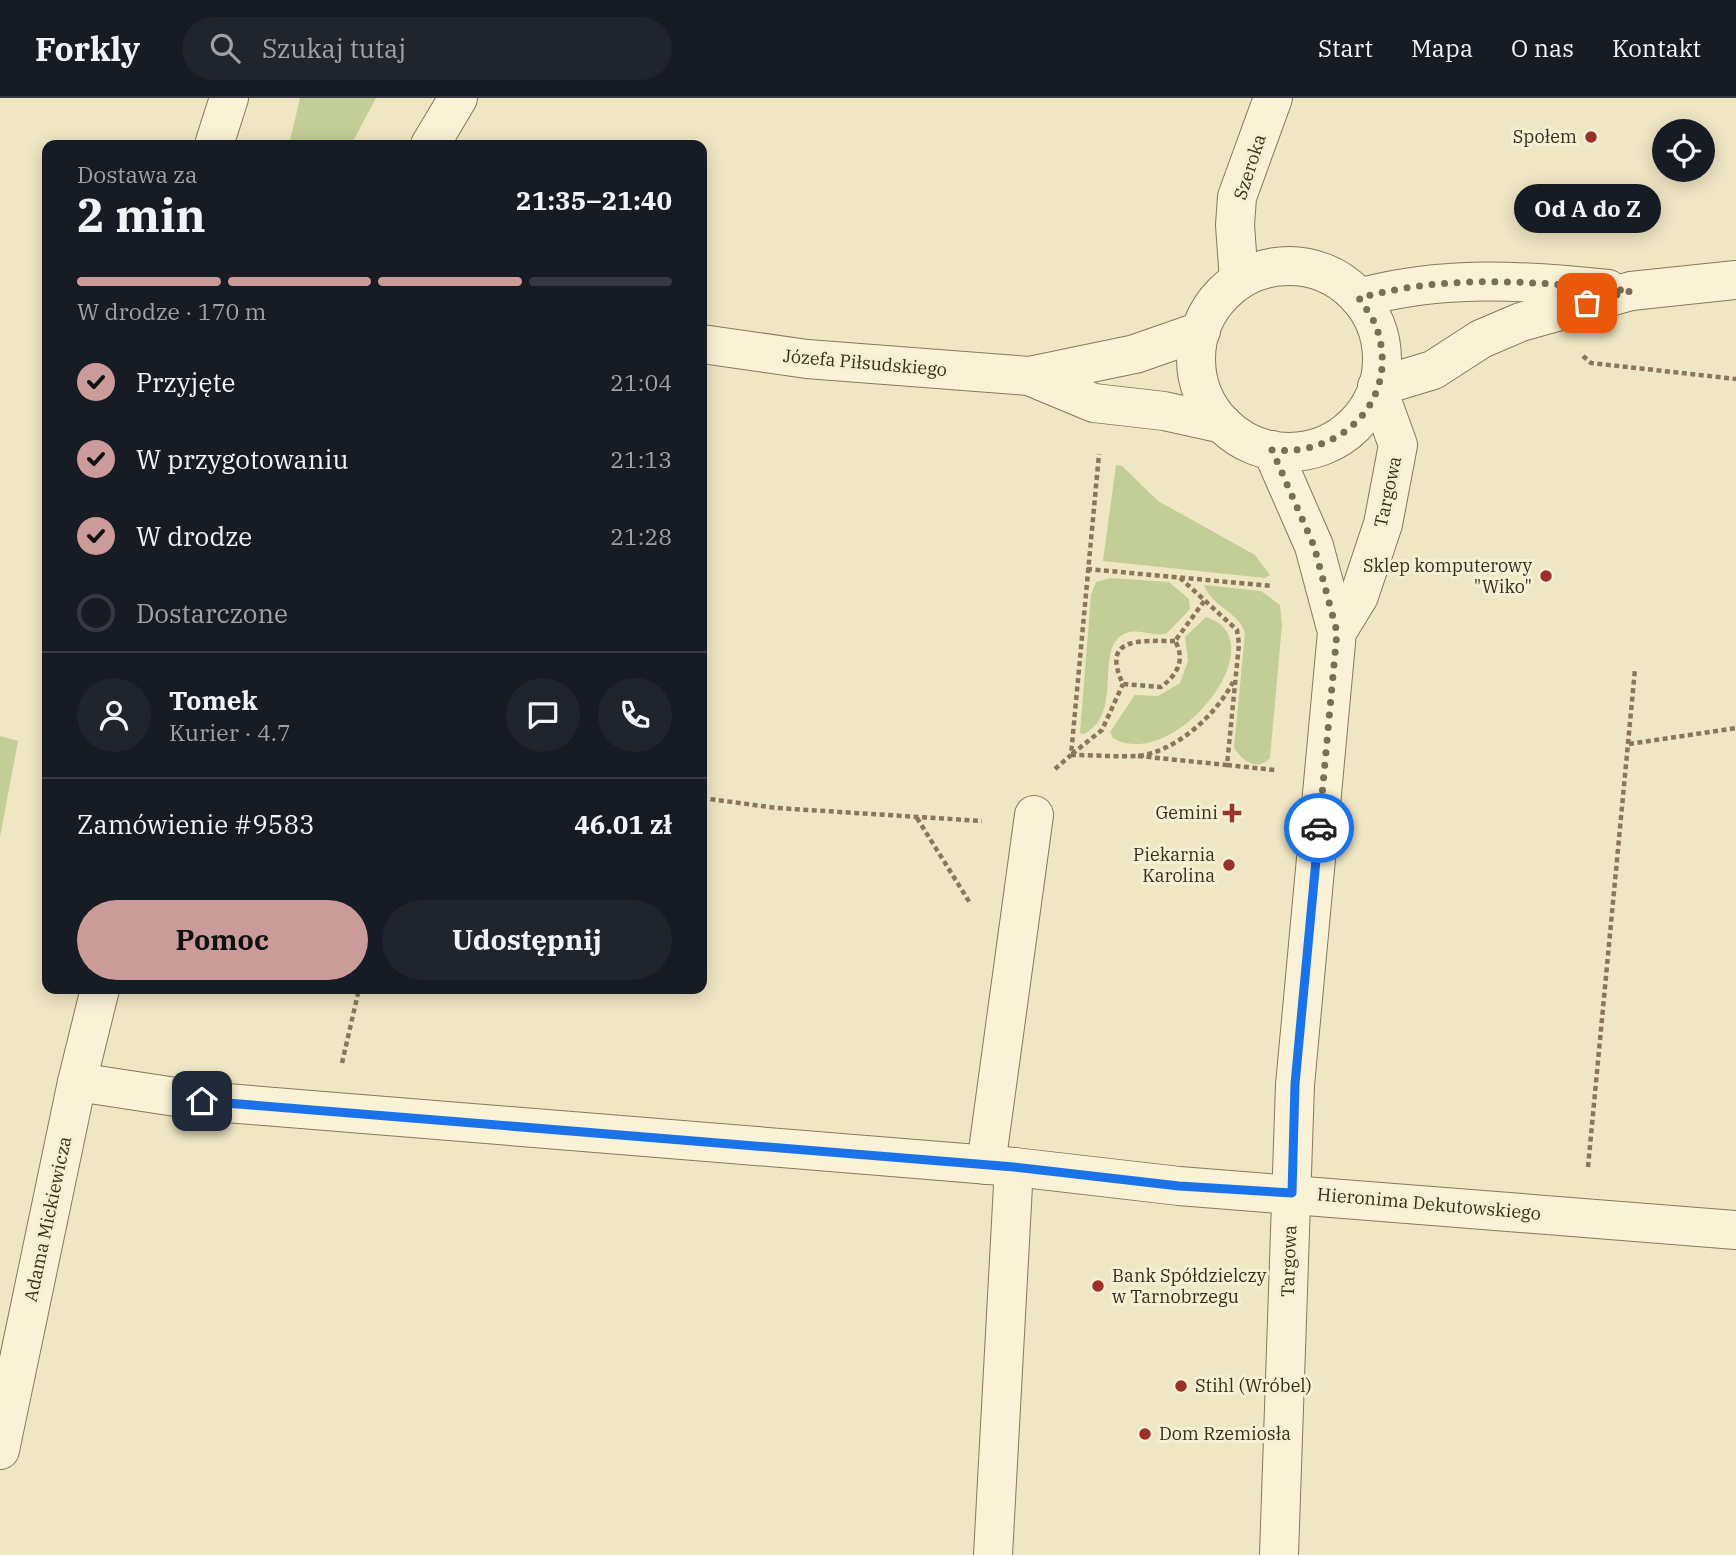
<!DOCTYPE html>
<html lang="pl">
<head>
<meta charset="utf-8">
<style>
	:root { --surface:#171b24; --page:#20242c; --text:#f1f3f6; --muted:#9ea1a6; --line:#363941; --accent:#ca9b99 }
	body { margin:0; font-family:"IBM Plex Serif",serif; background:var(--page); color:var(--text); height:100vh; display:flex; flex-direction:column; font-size:26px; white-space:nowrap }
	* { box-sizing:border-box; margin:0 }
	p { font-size:23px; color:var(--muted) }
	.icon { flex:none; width:38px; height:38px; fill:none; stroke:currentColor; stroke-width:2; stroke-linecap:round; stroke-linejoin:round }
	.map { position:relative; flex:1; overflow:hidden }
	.sheet { position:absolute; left:42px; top:42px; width:665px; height:854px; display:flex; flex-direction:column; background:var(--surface); border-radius:14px; box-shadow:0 4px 18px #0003 }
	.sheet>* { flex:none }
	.buttons { position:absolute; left:1652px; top:21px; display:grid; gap:14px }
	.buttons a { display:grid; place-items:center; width:63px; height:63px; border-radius:50%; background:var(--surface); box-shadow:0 4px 18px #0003; font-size:35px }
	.pin { position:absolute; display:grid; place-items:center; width:60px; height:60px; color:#fff; margin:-30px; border-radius:14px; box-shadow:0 4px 10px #0006 }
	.courier { position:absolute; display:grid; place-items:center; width:70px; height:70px; margin:-35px; border:5px solid #1a73e8; border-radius:50%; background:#fff; color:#222; box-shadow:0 2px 9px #0007 }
	.bubble { position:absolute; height:49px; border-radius:24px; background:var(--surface); box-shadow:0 4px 18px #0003; font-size:23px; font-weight:700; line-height:49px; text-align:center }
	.overview em { font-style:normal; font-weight:700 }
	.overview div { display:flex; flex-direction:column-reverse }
	.overview { display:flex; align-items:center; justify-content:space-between; height:119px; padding:0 35px }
	h1 { font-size:46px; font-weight:700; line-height:52px }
	.bar { display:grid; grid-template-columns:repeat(4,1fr); gap:10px 7px; align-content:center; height:84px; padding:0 35px }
	.bar i { height:9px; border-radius:5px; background:var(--line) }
	.bar .current { background:var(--accent) }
	.bar p { grid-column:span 4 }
	.line { display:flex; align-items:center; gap:18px; padding:0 35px; border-top:2px solid var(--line) }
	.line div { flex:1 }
	.round { display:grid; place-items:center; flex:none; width:74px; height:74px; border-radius:37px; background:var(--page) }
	ol { padding:0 35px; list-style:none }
	li { display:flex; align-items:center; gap:21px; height:77px }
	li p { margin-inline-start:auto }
	li .icon { padding:7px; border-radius:50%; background:var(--accent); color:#111; stroke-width:4 }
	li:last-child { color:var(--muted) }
	li i { width:38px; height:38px; border:4px solid var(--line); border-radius:50% }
	.primary-button { display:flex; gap:14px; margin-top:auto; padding:14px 35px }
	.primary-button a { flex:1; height:80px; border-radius:42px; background:var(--accent); color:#111; font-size:28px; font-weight:700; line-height:80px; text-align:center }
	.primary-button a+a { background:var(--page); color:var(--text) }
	header { display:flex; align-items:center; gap:42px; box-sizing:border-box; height:98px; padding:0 35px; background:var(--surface); border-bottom:2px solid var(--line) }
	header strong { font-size:33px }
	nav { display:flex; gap:38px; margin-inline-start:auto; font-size:24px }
	.search { width:490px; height:63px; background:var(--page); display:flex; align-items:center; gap:18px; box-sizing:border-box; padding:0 24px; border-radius:38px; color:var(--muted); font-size:26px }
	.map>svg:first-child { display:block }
	.green { fill:#c3ce96 }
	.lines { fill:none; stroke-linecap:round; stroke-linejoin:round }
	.minor-casing { stroke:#8a7759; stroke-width:40 }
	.path { stroke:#8a7759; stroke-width:4.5; stroke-dasharray:5 3.5; stroke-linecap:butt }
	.minor { stroke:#faf2d6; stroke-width:38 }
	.done { stroke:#796e58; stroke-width:7; stroke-dasharray:0 12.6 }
	.route { stroke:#1a73e8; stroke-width:9 }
	.poi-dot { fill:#9a3028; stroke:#f6efd3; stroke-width:2.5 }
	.labels { text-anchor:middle; stroke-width:6; stroke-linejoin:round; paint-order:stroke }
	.poi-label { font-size:18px; fill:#392d1e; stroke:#f6efd3; text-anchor:end }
	.street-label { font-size:18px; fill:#392d1e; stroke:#f6efd3 }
</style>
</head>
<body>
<header>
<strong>Forkly</strong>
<div class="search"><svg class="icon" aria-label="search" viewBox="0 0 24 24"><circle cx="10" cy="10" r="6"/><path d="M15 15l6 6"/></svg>Szukaj tutaj</div>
<nav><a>Start</a><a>Mapa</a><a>O nas</a><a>Kontakt</a></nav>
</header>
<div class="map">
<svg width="1736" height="1457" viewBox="0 0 1736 1457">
	<rect width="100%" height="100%" fill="#efe6c3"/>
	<g class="green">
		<polygon points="300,0 376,0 351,47 289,47"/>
		<polygon points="1116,367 1122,368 1158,403 1255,457 1270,477 1265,480 1103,463"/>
		<path d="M 1111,480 L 1169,484 L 1189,501 L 1190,511 L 1167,535 C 1153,540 1139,529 1124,536 C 1093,552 1125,615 1084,636 L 1080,635 L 1091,497 L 1096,484 Z"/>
		<path d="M 1204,487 L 1261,493 L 1280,507 L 1282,527 L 1270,660 C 1257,674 1243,663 1234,650 L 1245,535 C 1239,514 1211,508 1204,487 Z"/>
		<path d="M 1206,519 C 1280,542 1174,676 1113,640 L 1110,634 L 1135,597 L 1158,598 L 1180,585 L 1188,563 L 1185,539 Z"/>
		<polygon points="0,638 18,643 0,739"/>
	</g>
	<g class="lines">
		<defs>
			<g id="minor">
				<polyline points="214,47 229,0"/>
				<polyline points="430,47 458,0"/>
				<circle cx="1289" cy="261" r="93"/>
				<polyline points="1239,182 1235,127 1237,99 1273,0"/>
				<path d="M 1359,200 C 1442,177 1523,182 1608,191"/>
				<polyline points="702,246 807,261 1029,278 1135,256 1201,233"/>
				<polyline points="1029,278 1094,305 1164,313 1223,326"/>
				<polyline points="1377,289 1433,272 1481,241 1521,224 1631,193 1736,182"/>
				<polyline points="1272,352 1314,448 1337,534 1295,987 1279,1457"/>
				<polyline points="1337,534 1359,498 1383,426 1398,347 1377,289"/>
				<polyline points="77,984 202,1003 1014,1069 1179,1088 1736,1132"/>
				<polyline points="986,1067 1034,717"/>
				<polyline points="0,1352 77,984 100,891"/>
				<polyline points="993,1457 1014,1069"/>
			</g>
		</defs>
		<use href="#minor" class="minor-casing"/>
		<g class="path">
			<polyline points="1583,258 1591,265 1736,281"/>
			<polyline points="1087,471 1272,488"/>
			<path d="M 1175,543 C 1141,543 1100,538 1123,586 L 1161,589 C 1177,577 1186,562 1175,543 L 1205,502"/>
			<polyline points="1629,646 1736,630"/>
			<polyline points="1072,656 1102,632 1123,586"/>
			<path d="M 1071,657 C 1092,657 1115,659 1136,658 C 1175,655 1216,617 1233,584"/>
			<polyline points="1138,658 1227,667 1239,546 1237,532 1178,478"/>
			<polyline points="1227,667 1275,672"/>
			<polyline points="1055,671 1071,657 1099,356"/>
			<polyline points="702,700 777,710 982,723"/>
			<polyline points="917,720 970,805"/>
			<polyline points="342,965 359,891"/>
			<polyline points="1588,1069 1635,571"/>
		</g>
		<use href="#minor" class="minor"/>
	</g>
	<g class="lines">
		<path class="done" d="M 1319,730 L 1337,534 L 1314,448 L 1272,352 C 1343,359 1402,300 1376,228 C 1372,218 1364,208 1359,200 C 1452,175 1537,184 1631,193 L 1587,205"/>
		<polyline class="route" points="202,1003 1014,1069 1179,1088 1292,1095 1295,986 1319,730"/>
	</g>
	<g class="poi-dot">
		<circle cx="1591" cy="39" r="7"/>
		<circle cx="1546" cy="478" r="7"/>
		<path d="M1228.5 704.5h7v7h7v7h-7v7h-7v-7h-7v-7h7z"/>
		<circle cx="1229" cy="767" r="7"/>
		<circle cx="1098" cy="1188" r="7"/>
		<circle cx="1181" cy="1288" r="7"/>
		<circle cx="1145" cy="1336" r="7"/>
	</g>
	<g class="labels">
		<g class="poi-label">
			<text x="1577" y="45">Społem</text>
			<text x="1532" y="474">Sklep komputerowy<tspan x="1532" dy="21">"Wiko"</tspan></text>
			<text x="1218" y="721">Gemini</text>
			<text x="1215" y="763">Piekarnia<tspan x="1215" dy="21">Karolina</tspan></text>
			<text x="1112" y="1184" text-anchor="start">Bank Spółdzielczy<tspan x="1112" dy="21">w Tarnobrzegu</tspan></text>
			<text x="1195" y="1294" text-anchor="start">Stihl (Wróbel)</text>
			<text x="1159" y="1342" text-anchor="start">Dom Rzemiosła</text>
		</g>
		<g class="street-label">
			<text transform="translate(1250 69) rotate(-72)" y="6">Szeroka</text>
			<text transform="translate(865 265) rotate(5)" y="6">Józefa Piłsudskiego</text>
			<text transform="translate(1388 394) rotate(-78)" y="6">Targowa</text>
			<text transform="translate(1429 1106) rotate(5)" y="6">Hieronima Dekutowskiego</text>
			<text transform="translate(48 1121) rotate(-78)" y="6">Adama Mickiewicza</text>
			<text transform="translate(1289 1163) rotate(-88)" y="6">Targowa</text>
		</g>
	</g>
</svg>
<div class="buttons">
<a><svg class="icon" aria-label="locate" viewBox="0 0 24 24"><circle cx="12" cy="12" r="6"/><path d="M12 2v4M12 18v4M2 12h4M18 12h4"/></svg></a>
</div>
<div class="pin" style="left:1587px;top:205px;background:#ea580c"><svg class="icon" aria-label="bag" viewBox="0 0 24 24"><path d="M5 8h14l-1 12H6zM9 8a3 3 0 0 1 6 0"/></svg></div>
<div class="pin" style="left:202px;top:1003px;background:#1f2937"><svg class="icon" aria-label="home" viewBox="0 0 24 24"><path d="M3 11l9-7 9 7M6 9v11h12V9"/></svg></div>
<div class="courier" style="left:1319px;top:730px"><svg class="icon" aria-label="car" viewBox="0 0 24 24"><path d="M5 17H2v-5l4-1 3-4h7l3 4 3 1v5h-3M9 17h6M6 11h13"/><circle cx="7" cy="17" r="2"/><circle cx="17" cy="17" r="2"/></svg></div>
<div class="bubble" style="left:1514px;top:86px;width:147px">Od A do Z</div>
<section class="sheet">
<div class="overview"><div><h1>2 min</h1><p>Dostawa za</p></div><em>21:35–21:40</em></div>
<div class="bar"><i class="current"></i><i class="current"></i><i class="current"></i><i></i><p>W drodze · 170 m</p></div>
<ol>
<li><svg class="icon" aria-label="check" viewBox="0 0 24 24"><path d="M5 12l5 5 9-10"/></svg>Przyjęte<p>21:04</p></li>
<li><svg class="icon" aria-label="check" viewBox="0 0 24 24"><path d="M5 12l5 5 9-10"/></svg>W przygotowaniu<p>21:13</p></li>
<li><svg class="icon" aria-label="check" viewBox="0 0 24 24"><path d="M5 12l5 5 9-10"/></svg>W drodze<p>21:28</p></li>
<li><i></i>Dostarczone</li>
</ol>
<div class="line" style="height:126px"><a class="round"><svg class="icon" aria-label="person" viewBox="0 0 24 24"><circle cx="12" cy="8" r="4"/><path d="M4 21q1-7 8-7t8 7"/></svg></a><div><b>Tomek</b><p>Kurier · 4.7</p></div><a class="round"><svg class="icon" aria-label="chat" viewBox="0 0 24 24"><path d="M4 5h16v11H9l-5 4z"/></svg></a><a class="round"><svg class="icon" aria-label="phone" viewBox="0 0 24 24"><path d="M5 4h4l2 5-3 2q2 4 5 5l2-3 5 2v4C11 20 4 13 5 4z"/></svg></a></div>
<div class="line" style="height:91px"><div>Zamówienie #9583</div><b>46.01 zł</b></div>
<div class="primary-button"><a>Pomoc</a><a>Udostępnij</a></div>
</section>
</div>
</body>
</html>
